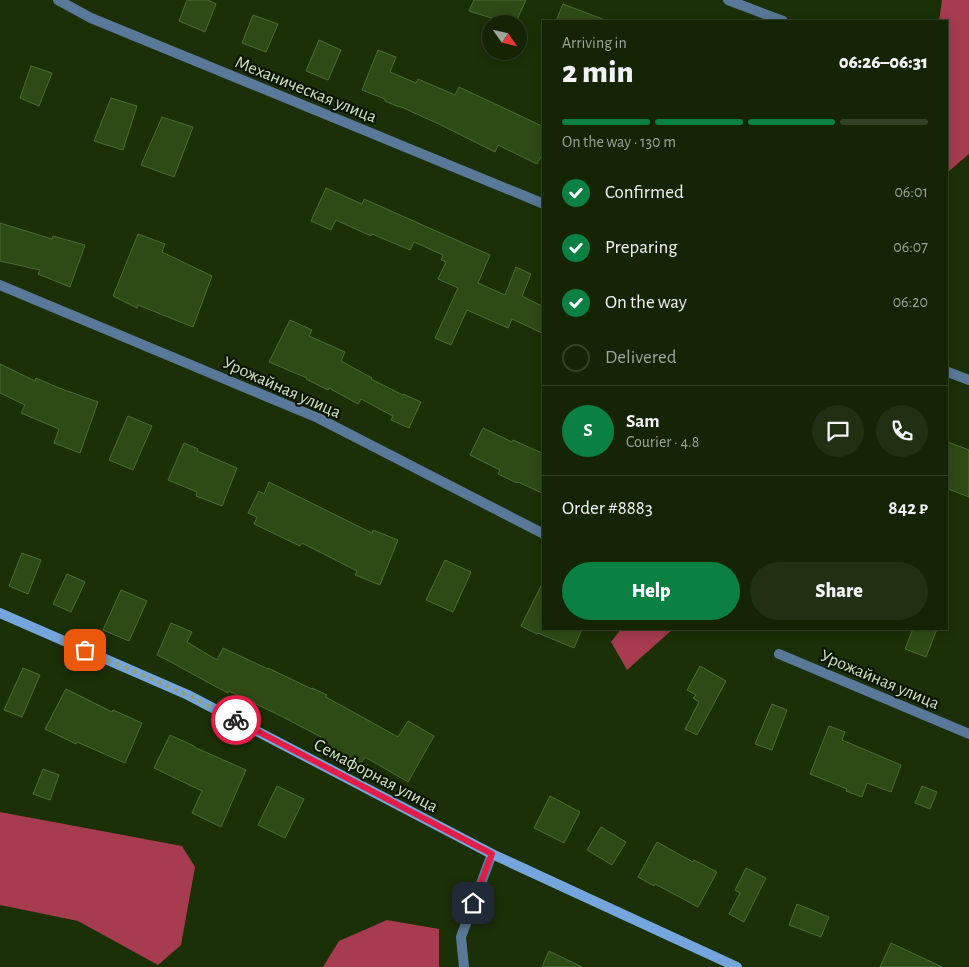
<!DOCTYPE html>
<html lang="en">
<head>
<meta charset="utf-8">
<style>
	:root { --surface:#142405; --page:#213013; --text:#f1f3f6; --muted:#9da49a; --line:#334127; --accent:#0b8043 }
	body { margin:0; font-family:"Alegreya Sans",sans-serif; background:var(--page); color:var(--text); height:100vh; display:flex; flex-direction:column; font-size:19px; white-space:nowrap }
	* { box-sizing:border-box; margin:0 }
	p { font-size:16px; color:var(--muted) }
	.icon { flex:none; width:28px; height:28px; fill:none; stroke:currentColor; stroke-width:2; stroke-linecap:round; stroke-linejoin:round }
	.map { position:relative; flex:1; overflow:hidden }
	.side { position:absolute; left:542px; top:20px; width:406px; height:610px; display:flex; flex-direction:column; background:var(--surface); border-radius:0px; box-shadow:0 2px 12px #0003,0 0 0 1px var(--line) }
	.side>* { flex:none }
	.needle { width:32px; rotate:124deg }
	.buttons { position:absolute; left:482px; top:15px; display:grid; gap:10px }
	.buttons a { display:grid; place-items:center; width:45px; height:45px; border-radius:50%; background:var(--surface); box-shadow:0 2px 12px #0003,0 0 0 1px var(--line); font-size:25px }
	.pin { position:absolute; display:grid; place-items:center; width:42px; height:42px; color:#fff; margin:-21px; border-radius:10px; box-shadow:0 2px 8px #0006 }
	.courier { position:absolute; display:grid; place-items:center; width:50px; height:50px; margin:-25px; border:4px solid #e11d48; border-radius:50%; background:#fff; color:#222; box-shadow:0 1px 6px #0007 }
	.overview em { font-style:normal; font-weight:800 }
	.overview div { display:flex; flex-direction:column-reverse }
	.overview { display:flex; align-items:center; justify-content:space-between; height:85px; padding:0 20px }
	h1 { font-size:32px; font-weight:800; line-height:38px }
	.bar { display:grid; grid-template-columns:repeat(4,1fr); gap:8px 5px; align-content:center; height:60px; padding:0 20px }
	.bar i { height:6px; border-radius:4px; background:var(--line) }
	.bar .on { background:var(--accent) }
	.bar p { grid-column:span 4 }
	.line { display:flex; align-items:center; gap:12px; padding:0 20px; border-top:1px solid var(--line) }
	.line div { flex:1 }
	.round { display:grid; place-items:center; flex:none; width:52px; height:52px; border-radius:26px; background:var(--page) }
	ol { padding:0 20px; list-style:none }
	li { display:flex; align-items:center; gap:15px; height:55px }
	li p { margin-inline-start:auto }
	li .icon { padding:5px; border-radius:50%; background:var(--accent); color:#fff; stroke-width:4 }
	li:last-child { color:var(--muted) }
	li i { width:28px; height:28px; border:2px solid var(--line); border-radius:50% }
	.button { display:flex; gap:10px; margin-top:auto; padding:10px 20px }
	.button a { flex:1; height:58px; border-radius:30px; background:var(--accent); color:#fff; font-size:20px; font-weight:800; line-height:58px; text-align:center }
	.button a+a { background:var(--page); color:var(--text) }
	.map>svg:first-child { display:block }
	.water { fill:#a73b50 }
	.building { fill:#2f4b15; stroke:#4e6c36 }
	.lines { fill:none; stroke-linecap:round; stroke-linejoin:round }
	.street { stroke:#5a789a; stroke-width:10 }
	.secondary { stroke:#74a5dc; stroke-width:10 }
	.done { stroke:#90a281; stroke-width:5; stroke-dasharray:0 9 }
	.route { stroke:#e11d48; stroke-width:6 }
	.labels { text-anchor:middle; stroke-width:4.5; stroke-linejoin:round; paint-order:stroke }
	.street-label { font-size:18px; fill:#cfe0c3; stroke:#0a1602 }
</style>
</head>
<body>
<div class="map">
<svg width="969" height="967" viewBox="0 0 969 967">
	<rect width="100%" height="100%" fill="#1b3007"/>
	<g class="water">
		<polygon points="942,0 969,0 969,154 948,172 948,21 939,21"/>
		<polygon points="621,629 673,629 627,670 611,642"/>
		<polygon points="0,812 182,846 195,867 181,945 158,965 78,921 0,905"/>
		<polygon points="387,920 439,929 439,967 323,967 339,941"/>
	</g>
	<g class="building">
		<polygon points="187,0 208,0 216,4 205,32 179,21"/>
		<polygon points="474,0 526,0 515,24 501,21 469,11"/>
		<polygon points="563,4 605,20 605,21 556,21"/>
		<polygon points="253,15 278,24 266,52 242,43"/>
		<polygon points="319,40 341,50 328,80 306,71"/>
		<polygon points="378,50 396,57 390,72 416,83 418,79 455,95 459,87 544,127 544,152 537,164 498,145 495,152 441,125 399,106 399,107 385,101 385,99 362,90"/>
		<polygon points="31,66 52,73 39,106 20,98"/>
		<polygon points="111,98 137,106 123,150 94,141"/>
		<polygon points="162,117 193,127 174,177 141,165"/>
		<polygon points="326,188 362,204 364,199 490,255 478,283 505,295 516,267 531,274 522,296 544,307 544,334 512,319 508,328 467,310 451,345 435,338 458,288 438,279 446,262 441,260 443,255 414,242 410,250 372,234 371,236 336,220 331,230 311,221"/>
		<polygon points="0,223 52,239 53,236 85,245 70,287 38,274 40,270 0,261"/>
		<polygon points="138,234 165,244 162,252 212,276 193,327 138,305 137,308 113,296"/>
		<polygon points="290,320 312,330 309,336 345,352 341,361 372,378 371,379 403,395 403,394 421,402 409,428 391,420 393,416 361,399 358,404 329,388 328,390 306,379 307,378 269,362"/>
		<polygon points="0,364 35,381 36,378 59,388 98,402 80,453 54,443 59,429 21,413 25,405 0,393"/>
		<polygon points="128,416 152,426 133,470 109,460"/>
		<polygon points="483,428 512,442 513,440 544,454 544,494 518,482 517,483 498,474 500,470 470,455"/>
		<polygon points="948,442 969,450 969,497 948,489"/>
		<polygon points="184,443 198,449 197,451 237,468 222,506 196,496 197,492 168,480"/>
		<polygon points="269,482 372,533 373,530 398,540 380,585 355,575 357,571 302,543 300,546 254,524 257,517 248,513 259,491 264,494"/>
		<polygon points="22,553 41,560 28,594 9,586"/>
		<polygon points="445,560 471,572 453,612 426,600"/>
		<polygon points="67,574 85,582 71,612 53,604"/>
		<polygon points="544,580 544,629 582,629 574,648 538,633 537,634 521,626"/>
		<polygon points="121,590 147,601 129,641 103,630"/>
		<polygon points="171,623 192,632 187,642 217,660 223,648 268,669 268,668 312,689 312,688 327,695 326,697 398,737 408,721 434,736 408,782 365,757 361,763 320,741 321,737 283,717 229,691 228,693 209,683 169,661 157,655"/>
		<polygon points="913,629 937,629 926,657 905,649"/>
		<polygon points="700,666 726,681 697,735 685,729 699,702 693,698 696,695 687,690"/>
		<polygon points="23,668 40,675 22,717 4,710"/>
		<polygon points="66,689 112,712 113,710 142,723 125,763 77,742 76,744 45,729"/>
		<polygon points="772,704 787,710 772,750 755,744"/>
		<polygon points="829,726 845,732 842,740 901,765 891,792 867,783 862,797 846,791 847,789 810,774"/>
		<polygon points="170,735 194,746 194,747 246,770 221,827 192,813 202,791 154,768"/>
		<polygon points="43,769 59,775 50,800 33,794"/>
		<polygon points="277,786 304,799 285,838 258,825"/>
		<polygon points="922,786 937,792 930,809 915,803"/>
		<polygon points="550,796 580,812 564,843 534,828"/>
		<polygon points="601,827 626,842 612,865 587,850"/>
		<polygon points="657,842 693,862 694,860 717,872 698,907 655,884 654,886 638,877"/>
		<polygon points="746,868 766,878 744,922 729,914 740,893 735,890"/>
		<polygon points="797,904 829,917 821,937 789,925"/>
		<polygon points="891,943 942,967 880,967"/>
		<polygon points="549,951 582,967 542,967"/>
	</g>
	<g class="lines">
		<g class="street">
			<polyline points="58,0 91,18 544,204"/>
			<polyline points="728,0 783,21"/>
			<polyline points="0,285 318,418 544,534"/>
			<polyline points="948,372 969,380"/>
			<polyline points="779,654 969,734"/>
			<polyline points="464,967 461,937 492,854"/>
		</g>
		<polyline class="secondary" points="0,613 188,695 492,854 737,967"/>
	</g>
	<g class="lines">
		<polyline class="done" points="85,650 188,695 236,720"/>
		<polyline class="route" points="236,720 492,854 473,903"/>
	</g>
	<g class="labels">
		<g class="street-label">
			<text transform="translate(306 89) rotate(22)" y="6">Механическая улица</text>
			<text transform="translate(282 387) rotate(24)" y="6">Урожайная улица</text>
			<text transform="translate(880 679) rotate(23)" y="6">Урожайная улица</text>
			<text transform="translate(376 775) rotate(28)" y="6">Семафорная улица</text>
		</g>
	</g>
</svg>
<div class="buttons">
<a><svg class="needle" viewBox="-14 -14 28 28"><path d="M0-13l5 13h-10z" fill="#e53935"/><path d="M0 13l5-13h-10z" fill="#9da49a"/></svg></a>
</div>
<div class="pin" style="left:85px;top:650px;background:#ea580c"><svg class="icon" aria-label="bag" viewBox="0 0 24 24"><path d="M5 8h14l-1 12H6zM9 8a3 3 0 0 1 6 0"/></svg></div>
<div class="pin" style="left:473px;top:903px;background:#1f2937"><svg class="icon" aria-label="home" viewBox="0 0 24 24"><path d="M3 11l9-7 9 7M6 9v11h12V9"/></svg></div>
<div class="courier" style="left:236px;top:720px"><svg class="icon" aria-label="bike" viewBox="0 0 24 24"><circle cx="6" cy="16" r="4"/><circle cx="18" cy="16" r="4"/><path d="M6 16l4-8h5l3 8M10 8l3 8H6M13 5h3"/></svg></div>
<section class="side">
<div class="overview"><div><h1>2 min</h1><p>Arriving in</p></div><em>06:26–06:31</em></div>
<div class="bar"><i class="on"></i><i class="on"></i><i class="on"></i><i></i><p>On the way · 130 m</p></div>
<ol>
<li><svg class="icon" aria-label="check" viewBox="0 0 24 24"><path d="M5 12l5 5 9-10"/></svg>Confirmed<p>06:01</p></li>
<li><svg class="icon" aria-label="check" viewBox="0 0 24 24"><path d="M5 12l5 5 9-10"/></svg>Preparing<p>06:07</p></li>
<li><svg class="icon" aria-label="check" viewBox="0 0 24 24"><path d="M5 12l5 5 9-10"/></svg>On the way<p>06:20</p></li>
<li><i></i>Delivered</li>
</ol>
<div class="line" style="height:90px"><b class="round" style="background:var(--accent);color:#fff">S</b><div><b>Sam</b><p>Courier · 4.8</p></div><a class="round"><svg class="icon" aria-label="chat" viewBox="0 0 24 24"><path d="M4 5h16v11H9l-5 4z"/></svg></a><a class="round"><svg class="icon" aria-label="phone" viewBox="0 0 24 24"><path d="M5 4h4l2 5-3 2q2 4 5 5l2-3 5 2v4C11 20 4 13 5 4z"/></svg></a></div>
<div class="line" style="height:65px"><div>Order #8883</div><b>842 ₽</b></div>
<div class="button"><a>Help</a><a>Share</a></div>
</section>
</div>
</body>
</html>
